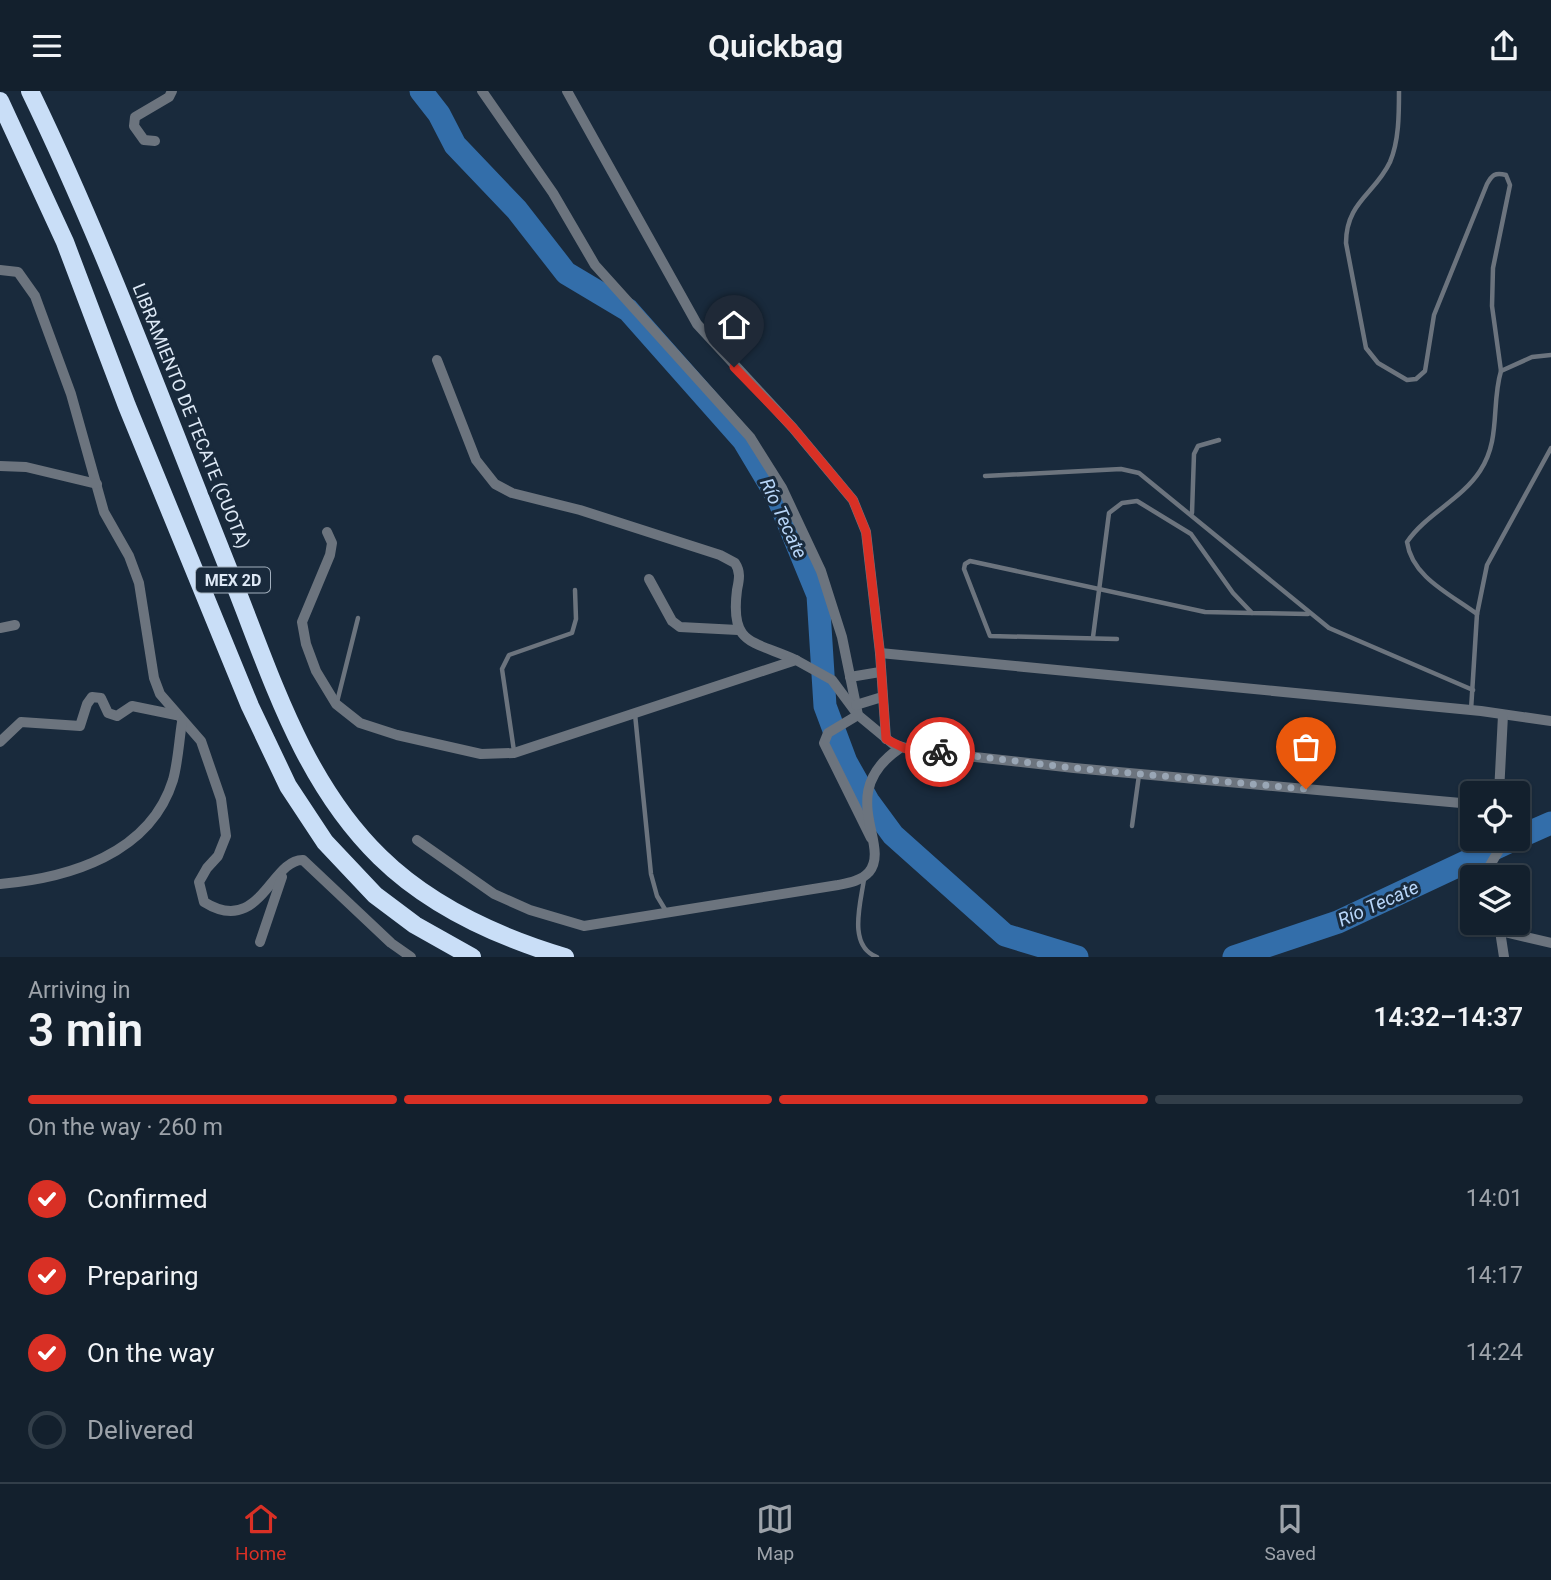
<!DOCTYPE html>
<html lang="en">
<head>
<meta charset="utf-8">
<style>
	:root { --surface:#13202d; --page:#1c2835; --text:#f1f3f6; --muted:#9da3aa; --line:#323e49; --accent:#d93025 }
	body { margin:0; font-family:Roboto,sans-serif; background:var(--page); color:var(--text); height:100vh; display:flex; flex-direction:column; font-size:26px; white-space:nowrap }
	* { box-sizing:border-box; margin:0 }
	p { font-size:23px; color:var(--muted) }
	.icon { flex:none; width:38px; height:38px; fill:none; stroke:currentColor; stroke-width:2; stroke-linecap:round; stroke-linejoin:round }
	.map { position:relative; height:866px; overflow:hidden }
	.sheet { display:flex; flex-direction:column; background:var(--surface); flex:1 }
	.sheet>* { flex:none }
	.tools { position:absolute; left:1460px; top:690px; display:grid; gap:14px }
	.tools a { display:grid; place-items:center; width:70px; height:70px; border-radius:7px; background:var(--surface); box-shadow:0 2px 5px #0004,0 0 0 2px var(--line); font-size:35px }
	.pin { position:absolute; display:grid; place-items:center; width:60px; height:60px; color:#fff; margin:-72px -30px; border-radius:50% 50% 50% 0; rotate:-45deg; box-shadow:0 0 7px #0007 }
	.pin .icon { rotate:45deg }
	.courier { position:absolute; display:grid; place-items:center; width:70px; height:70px; margin:-35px; border:5px solid #d93025; border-radius:50%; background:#fff; color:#222; box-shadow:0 2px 9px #0007 }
	.overview em { font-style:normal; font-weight:600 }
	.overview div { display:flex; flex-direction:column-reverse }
	.overview { display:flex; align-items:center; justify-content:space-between; height:119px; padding:0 28px }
	h1 { font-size:46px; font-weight:600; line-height:52px }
	.bar { display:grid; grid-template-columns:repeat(4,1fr); gap:10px 7px; align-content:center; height:84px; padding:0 28px }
	.bar i { height:9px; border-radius:5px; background:var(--line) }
	.bar .active { background:var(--accent) }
	.bar p { grid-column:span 4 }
	ol { padding:0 28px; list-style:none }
	li { display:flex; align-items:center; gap:21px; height:77px }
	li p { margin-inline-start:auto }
	li .icon { padding:7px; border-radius:50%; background:var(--accent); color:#fff; stroke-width:4 }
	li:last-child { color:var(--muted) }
	li i { width:38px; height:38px; border:4px solid var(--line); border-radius:50% }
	header { display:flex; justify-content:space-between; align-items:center; height:91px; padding:0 28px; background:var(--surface); font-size:32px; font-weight:600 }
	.tabs { display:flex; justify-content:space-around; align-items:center; height:98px; border-top:2px solid var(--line); background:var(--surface); font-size:19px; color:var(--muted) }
	.tabs a { display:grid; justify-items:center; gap:4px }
	.tabs .active { color:var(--accent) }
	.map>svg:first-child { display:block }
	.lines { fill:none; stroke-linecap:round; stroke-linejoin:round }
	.river { stroke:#336eaa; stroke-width:23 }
	.service { stroke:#6c747e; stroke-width:4.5 }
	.minor { stroke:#6c747e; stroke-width:10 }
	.motorway { stroke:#c9def7; stroke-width:18 }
	.done { stroke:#99a6b5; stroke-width:7; stroke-dasharray:0 12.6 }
	.route { stroke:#d93025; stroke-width:9 }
	.labels { text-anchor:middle; stroke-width:6; stroke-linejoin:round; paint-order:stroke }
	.shield { fill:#192a3c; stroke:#a3b0be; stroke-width:2 }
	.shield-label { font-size:16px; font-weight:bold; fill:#dee9f6 }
	.street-label { font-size:18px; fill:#dee9f6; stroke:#192a3c }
	.water-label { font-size:19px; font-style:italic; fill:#b8d6f9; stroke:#192a3c }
</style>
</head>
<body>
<header><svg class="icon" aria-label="menu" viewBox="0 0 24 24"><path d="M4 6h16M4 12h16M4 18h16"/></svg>Quickbag<svg class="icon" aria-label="share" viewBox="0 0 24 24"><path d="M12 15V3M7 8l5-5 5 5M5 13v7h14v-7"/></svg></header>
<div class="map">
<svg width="1551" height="866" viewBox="0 0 1551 866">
	<rect width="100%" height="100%" fill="#192a3c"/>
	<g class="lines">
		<g class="river">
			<polyline points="421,0 439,23 455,54 517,119 566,182 628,219 744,350 778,407 818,504 825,615 846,671 868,710 893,744 1005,844 1077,866"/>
			<polyline points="1517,747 1551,732"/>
			<polyline points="1234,866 1338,831 1517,747"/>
		</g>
		<g class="service">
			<path d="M 1399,0 C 1399,23 1399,50 1390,71 C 1375,103 1346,111 1346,152 L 1366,257 L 1378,272 L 1407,289 L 1416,288 L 1425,280 L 1434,224 L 1487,93 C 1492,84 1495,81 1506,84 L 1510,94 L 1493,177 L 1492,215 L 1501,280"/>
			<polyline points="985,385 1121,378 1139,382 1329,537 1473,599"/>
			<polyline points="1192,422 1194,363 1198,355 1219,349"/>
			<path d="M 1477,523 C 1450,503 1412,486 1407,451 C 1426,423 1461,409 1480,380 C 1501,349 1491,313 1501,280 L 1532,266 L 1551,264"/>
			<polyline points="1093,546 1109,422 1122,412 1137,410 1191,443 1233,502 1252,522 1308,523"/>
			<polyline points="1117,548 990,545 964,478 965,473 970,470 1205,521 1252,522"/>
			<polyline points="337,611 358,527"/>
			<polyline points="1471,619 1477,523 1487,474 1551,357"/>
			<polyline points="635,623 651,783 657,805 666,820"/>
			<polyline points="514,660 502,578 509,564 572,542 576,528 575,499"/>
			<polyline points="1132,735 1139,684"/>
			<path d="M 864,788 C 861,811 847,855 877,866"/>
		</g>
		<g class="minor">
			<polyline points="482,0 553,102 595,174 750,346 782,397 821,480 842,546 858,624 893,653 912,659 1074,677 1472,713"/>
			<polyline points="567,0 697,233 793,337 853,409 866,441 880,562 886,648"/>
			<polyline points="155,50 144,49 134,35 135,26 169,6 172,0"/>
			<path d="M 0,179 L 18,181 L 35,205 L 71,303 L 104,421 L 129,465 L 139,492 L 154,587 L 160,603 L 201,650 L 221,708 L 226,745 L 218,765 L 207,777 L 199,791 L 204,811 C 260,846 271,768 303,769 L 391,852 L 411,866"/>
			<path d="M 437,269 L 476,369 L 495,393 L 512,402 L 580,419 L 720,464 L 735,472 C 741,481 739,489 737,499 C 730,554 751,549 796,569"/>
			<polyline points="0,375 26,376 97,393"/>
			<polyline points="327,441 332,452 330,464 302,531 306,553 316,580 336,613 360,632 397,644 481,663 514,662 796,569 832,589 858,624 828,642 824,652 871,747"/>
			<polyline points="649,488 672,530 680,536 738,539"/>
			<polyline points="0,537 15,534"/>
			<polyline points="880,562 1481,620 1551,630"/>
			<polyline points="850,586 880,581"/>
			<polyline points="856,614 882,606"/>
			<polyline points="0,651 21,631 80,635 87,613 92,606 101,607 108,622 117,625 132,615 176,624"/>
			<polyline points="1499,702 1503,624"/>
			<path d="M 417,749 L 494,803 L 530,819 L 584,835 L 838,794 C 848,792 861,790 869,781 C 892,753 834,702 900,657"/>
			<polyline points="1483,786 1502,754 1501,747"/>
			<path d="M 0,793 C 69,787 150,763 173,689 C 178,671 179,650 182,631"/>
			<polyline points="1483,831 1500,840 1551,852"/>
			<polyline points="1500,840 1504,866"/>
			<polyline points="260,851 282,786"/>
		</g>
		<g class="motorway">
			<path d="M 30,0 C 106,157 165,320 230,482 C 270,581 301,689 380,766 C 431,816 498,846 565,866"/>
			<polyline points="0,10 65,151 127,315 250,615 288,695 325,751 375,804 415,834 472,866"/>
		</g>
	</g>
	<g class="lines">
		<polyline class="done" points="940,661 1074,677 1306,698"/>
		<polyline class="route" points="734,276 793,337 853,409 866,441 880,562 886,648 906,658 940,661"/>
	</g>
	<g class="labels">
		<rect class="shield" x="196" y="476.5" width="74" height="25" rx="5"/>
		<g class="shield-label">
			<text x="233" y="495">MEX 2D</text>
		</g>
		<g class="street-label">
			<text transform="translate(191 325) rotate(68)" y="6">LIBRAMIENTO DE TECATE (CUOTA)</text>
		</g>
		<g class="water-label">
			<text transform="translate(784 427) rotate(65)" y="7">Río Tecate</text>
			<text transform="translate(1378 812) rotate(-24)" y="7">Río Tecate</text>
		</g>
	</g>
</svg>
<div class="tools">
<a><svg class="icon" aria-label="locate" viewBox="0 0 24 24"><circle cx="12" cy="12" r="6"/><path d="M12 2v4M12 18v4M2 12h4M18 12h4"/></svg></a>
<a><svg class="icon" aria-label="layers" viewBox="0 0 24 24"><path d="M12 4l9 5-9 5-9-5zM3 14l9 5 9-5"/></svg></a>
</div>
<div class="pin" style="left:1306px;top:698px;background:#ea580c"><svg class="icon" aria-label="bag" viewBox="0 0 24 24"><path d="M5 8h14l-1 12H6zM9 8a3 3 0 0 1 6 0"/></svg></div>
<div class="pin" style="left:734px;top:276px;background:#1f2937"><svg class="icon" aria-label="home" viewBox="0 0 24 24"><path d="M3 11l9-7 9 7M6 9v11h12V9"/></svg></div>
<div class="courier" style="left:940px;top:661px"><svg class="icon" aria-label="bike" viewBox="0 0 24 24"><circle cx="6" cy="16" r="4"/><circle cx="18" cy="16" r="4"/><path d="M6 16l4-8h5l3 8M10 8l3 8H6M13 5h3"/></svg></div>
</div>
<section class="sheet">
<div class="overview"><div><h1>3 min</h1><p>Arriving in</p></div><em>14:32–14:37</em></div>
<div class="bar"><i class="active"></i><i class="active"></i><i class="active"></i><i></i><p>On the way · 260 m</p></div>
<ol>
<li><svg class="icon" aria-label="check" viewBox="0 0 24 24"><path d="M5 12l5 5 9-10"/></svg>Confirmed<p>14:01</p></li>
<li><svg class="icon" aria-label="check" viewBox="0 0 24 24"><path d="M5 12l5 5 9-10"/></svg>Preparing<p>14:17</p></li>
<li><svg class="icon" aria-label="check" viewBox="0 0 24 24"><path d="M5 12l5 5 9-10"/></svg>On the way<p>14:24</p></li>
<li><i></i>Delivered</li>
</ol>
</section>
<nav class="tabs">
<a class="active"><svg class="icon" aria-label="home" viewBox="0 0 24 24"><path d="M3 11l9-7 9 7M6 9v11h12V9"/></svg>Home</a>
<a><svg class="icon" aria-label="map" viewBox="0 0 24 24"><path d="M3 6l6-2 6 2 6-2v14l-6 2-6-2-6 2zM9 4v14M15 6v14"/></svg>Map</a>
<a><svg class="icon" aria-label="saved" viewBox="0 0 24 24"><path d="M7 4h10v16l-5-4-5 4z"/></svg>Saved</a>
</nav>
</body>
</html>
